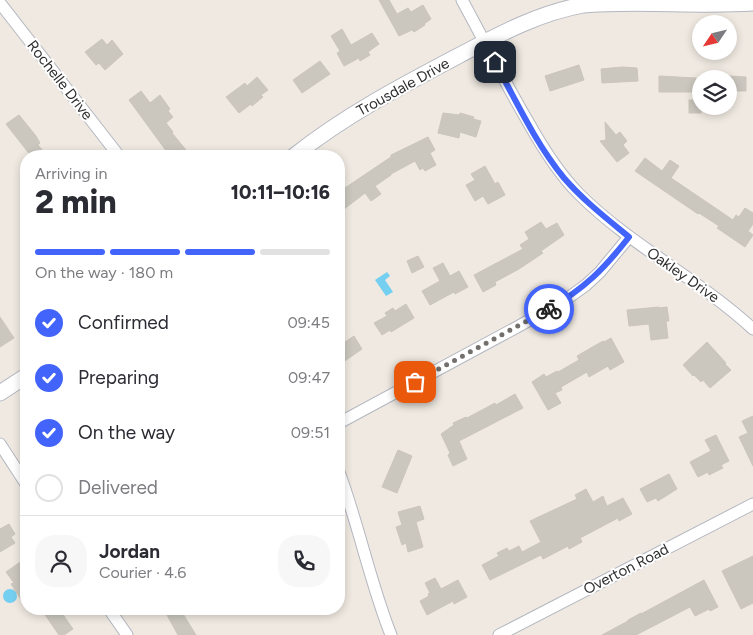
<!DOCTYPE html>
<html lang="en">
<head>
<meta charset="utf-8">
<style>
	:root { --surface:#fff; --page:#f7f7f7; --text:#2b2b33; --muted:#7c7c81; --line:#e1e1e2; --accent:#4264fb }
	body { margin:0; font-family:Figtree,sans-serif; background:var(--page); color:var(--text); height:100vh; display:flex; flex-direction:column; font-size:19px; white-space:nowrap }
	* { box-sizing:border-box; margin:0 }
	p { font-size:16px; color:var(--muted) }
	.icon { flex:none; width:28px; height:28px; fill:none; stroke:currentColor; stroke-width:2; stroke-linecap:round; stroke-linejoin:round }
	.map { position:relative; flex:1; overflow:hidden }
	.sheet { position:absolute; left:20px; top:150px; width:325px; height:465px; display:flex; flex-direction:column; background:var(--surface); border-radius:20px; box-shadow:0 2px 8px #0003 }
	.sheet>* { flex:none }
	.needle { width:32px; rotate:235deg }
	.controls { position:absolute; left:692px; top:15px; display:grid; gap:10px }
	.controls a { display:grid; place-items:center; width:45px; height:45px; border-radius:50%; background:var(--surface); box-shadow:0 2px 8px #0003; font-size:25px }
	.pin { position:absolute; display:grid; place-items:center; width:42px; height:42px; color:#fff; margin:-21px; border-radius:10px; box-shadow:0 2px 8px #0006 }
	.courier { position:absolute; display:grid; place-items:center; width:50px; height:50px; margin:-25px; border:4px solid #4264fb; border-radius:50%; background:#fff; color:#222; box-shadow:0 1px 6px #0007 }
	.overview em { font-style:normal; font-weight:800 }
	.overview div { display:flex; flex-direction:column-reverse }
	.overview { display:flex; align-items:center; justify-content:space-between; height:85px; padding:0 15px }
	h1 { font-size:32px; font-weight:800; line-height:38px }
	.bar { display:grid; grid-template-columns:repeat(4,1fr); gap:8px 5px; align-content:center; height:60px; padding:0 15px }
	.bar i { height:6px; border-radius:4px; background:var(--line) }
	.bar .current { background:var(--accent) }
	.bar p { grid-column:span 4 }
	.line { display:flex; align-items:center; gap:12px; padding:0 15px; border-top:1px solid var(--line) }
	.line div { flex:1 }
	.round { display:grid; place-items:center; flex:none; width:52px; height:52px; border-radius:20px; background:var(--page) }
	ol { padding:0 15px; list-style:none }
	li { display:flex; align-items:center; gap:15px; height:55px }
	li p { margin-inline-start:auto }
	li .icon { padding:5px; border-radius:50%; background:var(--accent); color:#fff; stroke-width:4 }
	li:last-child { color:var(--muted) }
	li i { width:28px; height:28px; border:2px solid var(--line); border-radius:50% }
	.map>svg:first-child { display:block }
	.water { fill:#75cff0 }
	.building { fill:#cbc7bf; stroke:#cbc5ba }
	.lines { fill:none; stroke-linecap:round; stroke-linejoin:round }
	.minor-casing { stroke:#b4b7c1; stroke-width:13 }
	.tertiary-casing { stroke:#b4b7c1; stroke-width:17 }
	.minor { stroke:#fff; stroke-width:11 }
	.tertiary { stroke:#fff; stroke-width:15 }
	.done { stroke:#726f6d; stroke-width:5; stroke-dasharray:0 9 }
	.route { stroke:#4264fb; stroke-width:6 }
	.labels { text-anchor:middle; stroke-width:4; stroke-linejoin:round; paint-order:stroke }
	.street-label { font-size:15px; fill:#2e2e2e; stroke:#fff }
</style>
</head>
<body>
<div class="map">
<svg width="753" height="635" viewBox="0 0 753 635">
	<rect width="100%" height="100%" fill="#efe9e1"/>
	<g class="water">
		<polygon points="387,272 390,276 385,280 393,292 386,296 375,280"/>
		<circle cx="10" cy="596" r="7"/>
	</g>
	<g class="building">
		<polygon points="379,0 389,0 397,14 408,8 411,12 423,5 431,19 424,24 425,25 414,32 412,30 399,36"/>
		<polygon points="342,29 351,45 372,33 379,44 368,52 370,55 360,61 359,58 344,66 337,53 340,51 331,36"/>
		<polygon points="102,39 107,45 112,40 123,54 105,70 99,63 96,65 85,52"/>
		<polygon points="320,61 330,74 302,93 293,80"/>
		<polygon points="579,65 584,80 550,91 545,76"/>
		<polygon points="622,67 637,68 638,81 602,83 601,69"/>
		<polygon points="659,76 696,78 696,92 659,92"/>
		<polygon points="729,76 746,77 746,91 729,91"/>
		<polygon points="257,77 268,90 261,95 263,97 252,106 251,104 239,113 226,97 245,83 247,86"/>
		<polygon points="141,91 150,103 160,95 170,109 168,111 173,117 166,123 173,132 172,133 191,156 170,156 167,152 129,100"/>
		<rect x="689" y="100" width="12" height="13"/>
		<polygon points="443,113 459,115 460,113 474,117 473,119 481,121 476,137 460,132 459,138 438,133"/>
		<polygon points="19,115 36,136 40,143 38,145 47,156 31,156 6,124"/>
		<polygon points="605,122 616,135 620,132 627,141 623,145 629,153 617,162 600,141 606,140"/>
		<polygon points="428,137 435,150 430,153 436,165 425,171 423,168 420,170 415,161 391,174 391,175 375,186 381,194 371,201 365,193 339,213 339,192 391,157 391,155"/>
		<polygon points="645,158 662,171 670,160 679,166 671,178 733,220 736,215 739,217 745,208 753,213 753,224 748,231 753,235 745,247 717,228 719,226 699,213 698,214 635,171"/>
		<polygon points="485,166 495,184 498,182 505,195 488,204 483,196 475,201 466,185 475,180 471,174"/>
		<polygon points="541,222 546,229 557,223 564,235 541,251 543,253 519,269 495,282 496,285 483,292 474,275 523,249 520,245 529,239 525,232"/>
		<polygon points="418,256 424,267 412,273 407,261"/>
		<polygon points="443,263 450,276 459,271 468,287 455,294 454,292 430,305 422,291 440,281 433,268"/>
		<polygon points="406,304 414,318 391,332 390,330 382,335 374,323 387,316 385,313 393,308 395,311"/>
		<polygon points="659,307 659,308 667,307 669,321 666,321 668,338 651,340 649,324 629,326 627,310"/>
		<polygon points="0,317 14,338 0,347"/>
		<polygon points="354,336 362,349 339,365 339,346"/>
		<polygon points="611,338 624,362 610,370 608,366 589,377 587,372 561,387 562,390 555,393 561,403 548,410 532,382 544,374 546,377 557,371 558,372 579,360 577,356 603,341 604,342"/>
		<polygon points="707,342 726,363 725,364 731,370 710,388 703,380 701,382 694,375 693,376 683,365"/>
		<polygon points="515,394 523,408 459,441 467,459 453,466 448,455 450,453 441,434 454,425 453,423 466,417 467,418 495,403 496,405"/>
		<polygon points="753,416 753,466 739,437 748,433 742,421"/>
		<polygon points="716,435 729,461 721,465 723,468 709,475 708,472 698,477 690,462 711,451 705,440"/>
		<polygon points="398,450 412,456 397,493 382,487"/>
		<polygon points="669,474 677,489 658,501 656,498 647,502 640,489"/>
		<polygon points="586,489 593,502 603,496 607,506 623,498 632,514 619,521 618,518 580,538 582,542 569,549 568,546 543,559 541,555 490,580 482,565 499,556 497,553 507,548 509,551 519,546 522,552 541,542 530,521 577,499 575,495"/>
		<polygon points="420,506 424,519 416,522 423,547 408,552 406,543 402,545 396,527 402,525 398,512"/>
		<polygon points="9,524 15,534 11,537 15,543 0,552 0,529"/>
		<polygon points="753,556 753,603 741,609 722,571"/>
		<polygon points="26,558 26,607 11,584 14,583 6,572"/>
		<polygon points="435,578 441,589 458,580 467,597 454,604 453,601 427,615 420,601 429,596 428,594 430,593 425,583"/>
		<polygon points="704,580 718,607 710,611 709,609 695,616 690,607 636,635 602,635 628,621 628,620 641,613 641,614"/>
		<polygon points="41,609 59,609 73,629 64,635 59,635"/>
		<polygon points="177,609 180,609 196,635 178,635 167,615"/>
	</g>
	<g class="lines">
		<defs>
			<g id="minor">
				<path d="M 462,0 C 484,40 504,81 527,120 C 542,147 558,173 579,194 C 631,246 699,279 753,329"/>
				<polyline points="0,3 119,156"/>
				<polyline points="339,423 519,326 568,298 586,285 600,272 629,237"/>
				<polyline points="0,444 26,484"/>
				<path d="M 339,472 C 359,526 370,582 391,635"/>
				<polyline points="109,609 127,635"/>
				<polyline points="499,635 753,504"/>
			</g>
			<g id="tertiary">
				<path d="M 294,156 C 344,116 401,86 458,56 C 498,35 538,13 583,5 C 639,0 697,7 753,3"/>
				<polyline points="0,393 26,376"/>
			</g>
		</defs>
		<use href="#minor" class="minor-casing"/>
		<use href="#tertiary" class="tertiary-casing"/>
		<use href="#minor" class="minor"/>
		<use href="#tertiary" class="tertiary"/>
	</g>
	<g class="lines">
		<polyline class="done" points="415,382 549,309"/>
		<path class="route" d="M 495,62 C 516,101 536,144 564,178 C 583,200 606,218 629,237 C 604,269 585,288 549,309"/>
	</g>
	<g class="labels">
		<g class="street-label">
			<text transform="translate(60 80) rotate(52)" y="5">Rochelle Drive</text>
			<text transform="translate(403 87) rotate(-29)" y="5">Trousdale Drive</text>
			<text transform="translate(683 275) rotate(35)" y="5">Oakley Drive</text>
			<text transform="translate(626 569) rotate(-27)" y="5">Overton Road</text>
		</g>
	</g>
</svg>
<div class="controls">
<a><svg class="needle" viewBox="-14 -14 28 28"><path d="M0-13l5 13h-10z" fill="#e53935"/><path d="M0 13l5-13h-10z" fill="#7c7c81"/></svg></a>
<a><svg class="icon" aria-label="layers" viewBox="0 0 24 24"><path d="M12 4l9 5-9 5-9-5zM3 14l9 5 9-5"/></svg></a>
</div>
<div class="pin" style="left:415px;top:382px;background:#ea580c"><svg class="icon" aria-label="bag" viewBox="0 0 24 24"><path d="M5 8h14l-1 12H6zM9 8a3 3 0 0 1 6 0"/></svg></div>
<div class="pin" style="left:495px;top:62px;background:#1f2937"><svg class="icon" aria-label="home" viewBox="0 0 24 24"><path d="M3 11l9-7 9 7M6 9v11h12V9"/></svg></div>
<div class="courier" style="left:549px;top:309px"><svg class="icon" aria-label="bike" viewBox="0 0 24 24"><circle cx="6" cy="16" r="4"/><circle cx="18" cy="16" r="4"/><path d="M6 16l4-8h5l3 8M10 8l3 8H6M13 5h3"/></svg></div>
<section class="sheet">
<div class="overview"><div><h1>2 min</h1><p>Arriving in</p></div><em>10:11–10:16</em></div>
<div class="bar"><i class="current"></i><i class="current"></i><i class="current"></i><i></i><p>On the way · 180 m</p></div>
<ol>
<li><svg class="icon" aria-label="check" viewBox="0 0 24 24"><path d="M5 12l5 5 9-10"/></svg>Confirmed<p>09:45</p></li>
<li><svg class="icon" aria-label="check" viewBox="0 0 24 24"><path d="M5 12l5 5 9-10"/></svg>Preparing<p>09:47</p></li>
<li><svg class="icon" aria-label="check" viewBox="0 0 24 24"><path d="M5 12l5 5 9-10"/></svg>On the way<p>09:51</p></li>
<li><i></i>Delivered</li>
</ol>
<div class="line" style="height:90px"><a class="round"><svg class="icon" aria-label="person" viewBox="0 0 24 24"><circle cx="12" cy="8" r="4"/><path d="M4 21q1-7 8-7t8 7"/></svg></a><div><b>Jordan</b><p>Courier · 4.6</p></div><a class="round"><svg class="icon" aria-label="phone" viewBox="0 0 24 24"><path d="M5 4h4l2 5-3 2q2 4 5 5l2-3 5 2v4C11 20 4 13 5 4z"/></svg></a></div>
</section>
</div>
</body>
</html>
